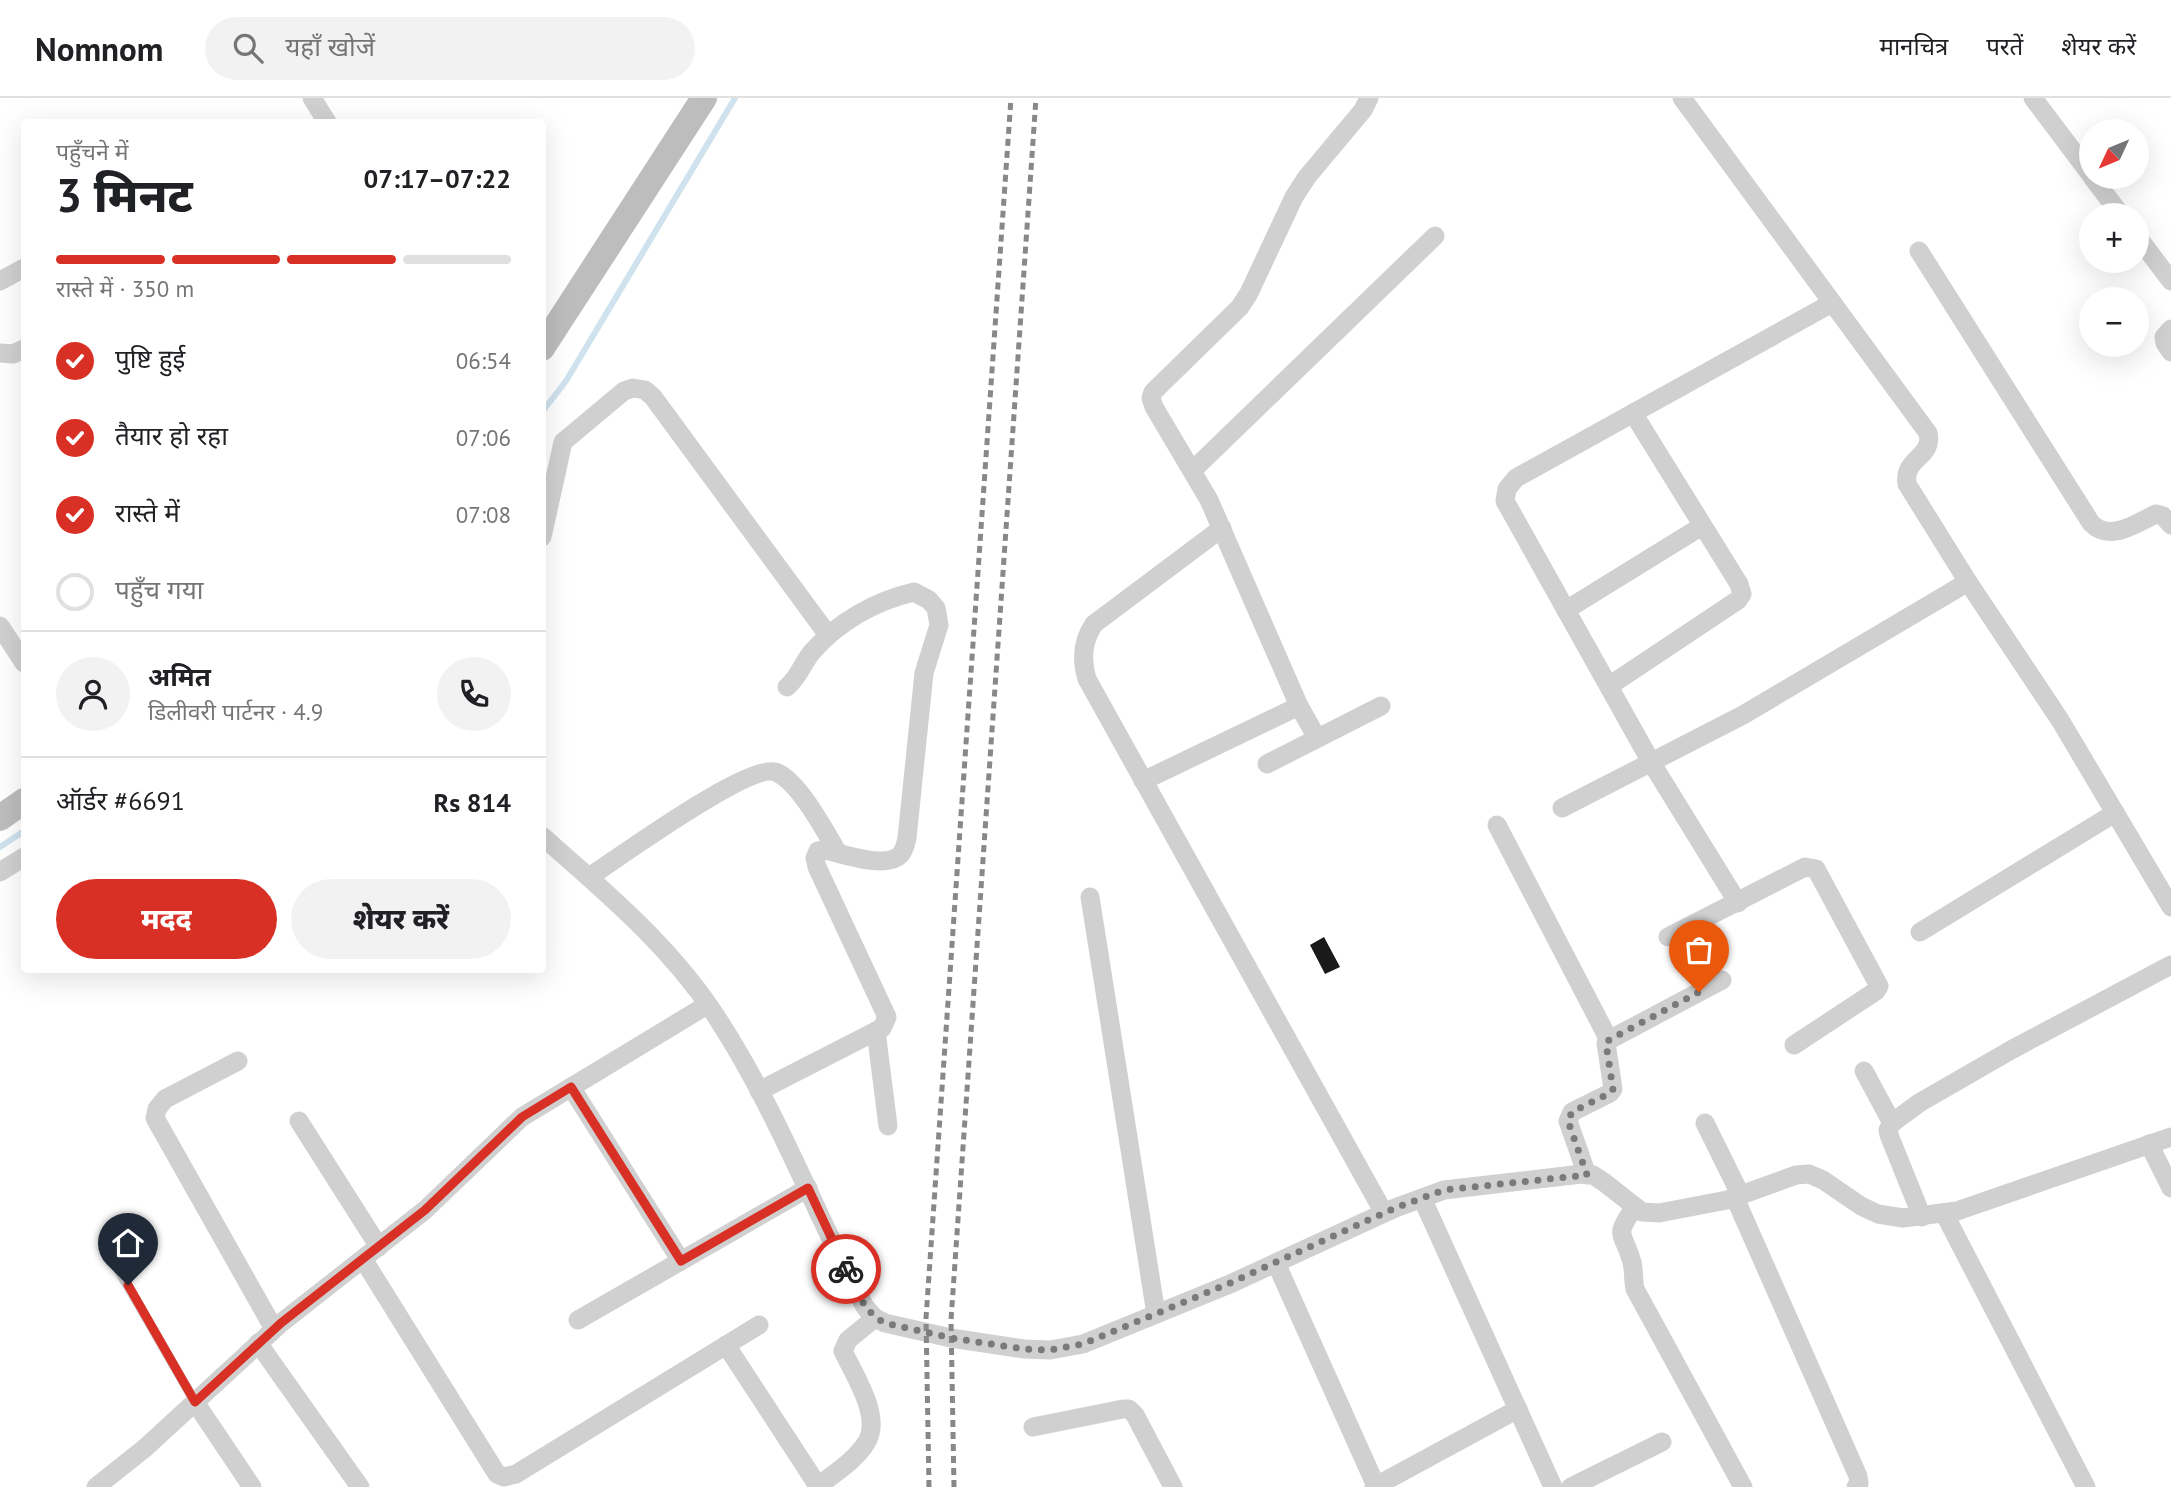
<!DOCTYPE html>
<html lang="hi">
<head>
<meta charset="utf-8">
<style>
	:root { --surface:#fff; --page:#f2f2f2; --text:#202124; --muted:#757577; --line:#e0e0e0; --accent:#d93025 }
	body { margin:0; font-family:"PT Sans","Noto Sans Devanagari",sans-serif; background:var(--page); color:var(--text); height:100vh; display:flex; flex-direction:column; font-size:26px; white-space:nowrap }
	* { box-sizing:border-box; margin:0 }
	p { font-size:23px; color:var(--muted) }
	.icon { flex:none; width:38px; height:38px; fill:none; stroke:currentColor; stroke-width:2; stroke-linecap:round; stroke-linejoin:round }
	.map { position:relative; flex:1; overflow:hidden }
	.panel { position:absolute; left:21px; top:21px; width:525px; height:854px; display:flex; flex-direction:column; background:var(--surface); border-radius:7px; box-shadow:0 7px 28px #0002 }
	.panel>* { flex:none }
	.needle { width:46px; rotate:226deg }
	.buttons { position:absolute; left:2079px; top:21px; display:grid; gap:14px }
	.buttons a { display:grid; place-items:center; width:70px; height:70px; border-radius:50%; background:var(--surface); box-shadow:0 7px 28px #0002; font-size:35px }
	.pin { position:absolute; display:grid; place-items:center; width:60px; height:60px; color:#fff; margin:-72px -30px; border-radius:50% 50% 50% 0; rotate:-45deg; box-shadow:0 0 7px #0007 }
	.pin .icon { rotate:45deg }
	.courier { position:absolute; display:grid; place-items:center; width:70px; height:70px; margin:-35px; border:5px solid #d93025; border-radius:50%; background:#fff; color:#222; box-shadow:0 2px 9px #0007 }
	.overview em { font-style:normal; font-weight:800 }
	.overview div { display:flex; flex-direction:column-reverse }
	.overview { display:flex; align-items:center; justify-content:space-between; height:119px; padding:0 35px }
	h1 { font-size:46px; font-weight:800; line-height:52px }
	.bar { display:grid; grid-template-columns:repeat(4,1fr); gap:10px 7px; align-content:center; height:84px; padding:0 35px }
	.bar i { height:9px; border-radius:5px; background:var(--line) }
	.bar .active { background:var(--accent) }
	.bar p { grid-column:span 4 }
	.line { display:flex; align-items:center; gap:18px; padding:0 35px; border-top:2px solid var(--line) }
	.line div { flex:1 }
	.round { display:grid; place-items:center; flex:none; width:74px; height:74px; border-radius:37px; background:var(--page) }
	ol { padding:0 35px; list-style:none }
	li { display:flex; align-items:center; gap:21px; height:77px }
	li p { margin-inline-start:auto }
	li .icon { padding:7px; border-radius:50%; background:var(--accent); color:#fff; stroke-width:4 }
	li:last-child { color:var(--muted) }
	li i { width:38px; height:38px; border:4px solid var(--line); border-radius:50% }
	.action { display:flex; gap:14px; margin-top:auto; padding:14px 35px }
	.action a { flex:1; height:80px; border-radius:42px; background:var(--accent); color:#fff; font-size:28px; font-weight:800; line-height:80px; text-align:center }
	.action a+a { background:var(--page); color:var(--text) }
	header { display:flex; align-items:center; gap:42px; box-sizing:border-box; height:98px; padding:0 35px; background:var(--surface); border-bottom:2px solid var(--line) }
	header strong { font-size:33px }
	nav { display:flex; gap:38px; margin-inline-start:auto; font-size:24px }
	.search { width:490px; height:63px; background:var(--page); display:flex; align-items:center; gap:18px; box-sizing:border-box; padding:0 24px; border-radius:38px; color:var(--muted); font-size:26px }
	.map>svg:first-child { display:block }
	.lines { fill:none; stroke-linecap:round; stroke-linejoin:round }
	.stream { stroke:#cfe2ee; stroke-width:6 }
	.building { fill:#1a1a1a }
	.lane { stroke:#d0d0d0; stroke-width:10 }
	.street { stroke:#d0d0d0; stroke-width:19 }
	.secondary { stroke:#bdbdbd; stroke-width:26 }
	.rail { stroke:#888; stroke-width:5; stroke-dasharray:7 5; stroke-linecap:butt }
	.done { stroke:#7a7a7a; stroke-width:7; stroke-dasharray:0 12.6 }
	.route { stroke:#d93025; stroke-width:9 }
</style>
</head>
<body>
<header>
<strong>Nomnom</strong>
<div class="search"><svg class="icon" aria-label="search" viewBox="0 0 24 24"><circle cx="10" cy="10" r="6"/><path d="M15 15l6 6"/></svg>यहाँ खोजें</div>
<nav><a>मानचित्र</a><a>परतें</a><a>शेयर करें</a></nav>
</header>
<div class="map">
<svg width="2171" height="1389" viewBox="0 0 2171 1389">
	<rect width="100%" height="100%" fill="#fff"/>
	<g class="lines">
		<g class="stream">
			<polyline points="542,314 566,283 735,0"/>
			<polyline points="0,749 24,733"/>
		</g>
	</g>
	<polygon class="building" points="1324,839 1340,869 1325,876 1310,847"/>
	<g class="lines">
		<polyline class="lane" points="114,1164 195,1304"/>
		<g class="street">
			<polyline points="312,0 327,24"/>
			<path d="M 1682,0 L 1928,335 C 1934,360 1903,359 1907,386 L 1968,484 L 2060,622 L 2171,809"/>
			<polyline points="2033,0 2091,77"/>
			<polyline points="2092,79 2121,117"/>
			<polyline points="2137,138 2171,183"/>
			<path d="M 1919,153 L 2091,425 C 2110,445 2136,425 2156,416 L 2163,418 L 2171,427"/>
			<polyline points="0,183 24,170"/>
			<polyline points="2171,231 2164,239 2165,245 2171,254"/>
			<polyline points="0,255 13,256 24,251"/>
			<polyline points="1193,372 1435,138"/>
			<path d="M 1222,430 L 1094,526 C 1083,542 1081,561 1087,581 L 1384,1115"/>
			<polyline points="542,439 563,344 624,293 633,290 645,292 653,299 828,537"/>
			<polyline points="1566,512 1702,428"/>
			<polyline points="0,528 24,565"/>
			<polyline points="1609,588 1738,502 1742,496 1739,486 1633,315"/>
			<polyline points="1317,640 1299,608 1209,402 1154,309 1151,300 1153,294 1240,209 1249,195 1294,99 1307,79 1363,12 1369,0"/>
			<polyline points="1267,666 1381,608"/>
			<polyline points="1143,683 1299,608"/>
			<polyline points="1562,710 1743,617 1968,484"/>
			<polyline points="1497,727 1609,942"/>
			<path d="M 542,738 C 607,795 675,852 721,926 C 778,1015 815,1115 865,1209 L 875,1220 L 885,1225 L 951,1240 L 1024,1251 L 1050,1252 L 1083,1246 L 1230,1186 L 1395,1110 L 1444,1092 L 1582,1076 L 1593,1077 L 1605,1085 L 1642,1114 L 1659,1115 L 1727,1102 L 1796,1077 L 1809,1076 L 1823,1082 L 1861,1108 L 1878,1116 L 1903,1120 L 1957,1113 L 2171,1039"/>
			<polyline points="0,774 24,759"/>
			<path d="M 589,779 C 617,761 753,661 778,675 C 801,687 825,733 838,755"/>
			<polyline points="1090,799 1156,1216"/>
			<polyline points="1738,805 1651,664 1505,403 1507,391 1516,380 1832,205"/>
			<polyline points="1920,834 2115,715"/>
			<polyline points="1668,839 1805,769 1816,771 1879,888 1876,893 1794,947"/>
			<polyline points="876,933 888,1028"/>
			<polyline points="238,963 165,1001 157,1011 155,1020 274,1231"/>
			<polyline points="1864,973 1892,1025"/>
			<polyline points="571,989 681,1163"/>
			<path d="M 759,993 L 882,930 L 887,919 L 817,769 L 815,760 L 818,753 L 825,752 C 844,756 887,772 901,756 C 904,752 906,745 907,740 L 924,575 L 939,527 L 936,510 L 929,502 L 914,494 C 875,503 838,524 812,554 C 802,566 799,579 787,589"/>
			<polyline points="299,1023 379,1149"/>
			<polyline points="1705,1025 1741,1098"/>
			<polyline points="2149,1046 2171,1090"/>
			<polyline points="1587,1077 1568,1023 1572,1014 1610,995 1613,991 1606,945 1609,942 1722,882"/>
			<polyline points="1422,1100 1553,1389"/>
			<polyline points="1735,1100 1858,1378 1859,1385 1856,1389"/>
			<path d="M 1635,1109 C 1613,1139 1623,1133 1632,1164 C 1634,1172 1633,1182 1635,1191 L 1743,1389"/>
			<polyline points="1944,1115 2086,1389"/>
			<polyline points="1922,1119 1889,1037 1888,1032 1892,1025 1919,1005 2011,952 2171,867"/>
			<polyline points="363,1161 497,1376 504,1379 516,1376 759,1227"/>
			<polyline points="1276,1165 1376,1388"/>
			<polyline points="578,1222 808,1090"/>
			<polyline points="258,1245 360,1389"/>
			<polyline points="726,1247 818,1388"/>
			<polyline points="195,1304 252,1389"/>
			<polyline points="1033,1329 1123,1311 1129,1311 1135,1317 1173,1389"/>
			<polyline points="96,1389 145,1350 281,1225 425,1112 522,1019 707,907"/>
			<path d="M 817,1389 C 833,1376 855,1363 866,1345 C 883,1320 854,1277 843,1253 L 848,1242 L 875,1220"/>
			<polyline points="1374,1389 1518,1311"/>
			<polyline points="1571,1389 1662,1344"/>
		</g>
		<g class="secondary">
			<polyline points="542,250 704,0"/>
			<polyline points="0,720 24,703"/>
		</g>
		<g class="rail">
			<polyline points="929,1389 926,1220 1011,0"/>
			<polyline points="954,1389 951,1222 1036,0"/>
		</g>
	</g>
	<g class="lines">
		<path class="done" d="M 846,1171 C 856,1191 864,1215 885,1225 L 951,1240 L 1024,1251 L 1050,1252 L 1083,1246 L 1230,1185 L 1395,1110 L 1444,1092 L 1587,1077 L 1568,1023 L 1572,1014 L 1610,995 L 1613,991 L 1606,946 L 1609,942 L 1699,894"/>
		<polyline class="route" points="128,1187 195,1304 281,1225 425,1112 522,1019 571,989 681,1163 808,1090 846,1171"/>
	</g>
</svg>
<div class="buttons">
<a><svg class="needle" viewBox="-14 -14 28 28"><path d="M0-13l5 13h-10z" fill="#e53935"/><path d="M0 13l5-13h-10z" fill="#757577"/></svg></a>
<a>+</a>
<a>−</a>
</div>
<div class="pin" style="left:1699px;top:894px;background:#ea580c"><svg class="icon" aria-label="bag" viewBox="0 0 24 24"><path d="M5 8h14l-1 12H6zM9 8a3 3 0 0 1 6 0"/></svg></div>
<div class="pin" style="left:128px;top:1187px;background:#1f2937"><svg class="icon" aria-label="home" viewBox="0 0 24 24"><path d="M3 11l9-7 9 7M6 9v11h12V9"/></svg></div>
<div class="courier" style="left:846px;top:1171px"><svg class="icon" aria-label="bike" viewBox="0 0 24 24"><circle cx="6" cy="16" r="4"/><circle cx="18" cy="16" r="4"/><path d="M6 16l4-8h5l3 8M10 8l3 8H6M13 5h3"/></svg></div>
<section class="panel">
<div class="overview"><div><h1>3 मिनट</h1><p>पहुँचने में</p></div><em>07:17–07:22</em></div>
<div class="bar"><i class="active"></i><i class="active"></i><i class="active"></i><i></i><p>रास्ते में · 350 m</p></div>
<ol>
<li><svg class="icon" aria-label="check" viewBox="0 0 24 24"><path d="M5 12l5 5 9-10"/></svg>पुष्टि हुई<p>06:54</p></li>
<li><svg class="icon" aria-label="check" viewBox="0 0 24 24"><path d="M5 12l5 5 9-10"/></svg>तैयार हो रहा<p>07:06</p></li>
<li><svg class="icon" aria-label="check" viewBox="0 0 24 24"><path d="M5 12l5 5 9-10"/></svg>रास्ते में<p>07:08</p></li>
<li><i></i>पहुँच गया</li>
</ol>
<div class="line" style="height:126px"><a class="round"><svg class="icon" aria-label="person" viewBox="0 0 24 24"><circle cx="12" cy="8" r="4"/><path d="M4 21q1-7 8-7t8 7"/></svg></a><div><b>अमित</b><p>डिलीवरी पार्टनर · 4.9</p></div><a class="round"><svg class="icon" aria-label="phone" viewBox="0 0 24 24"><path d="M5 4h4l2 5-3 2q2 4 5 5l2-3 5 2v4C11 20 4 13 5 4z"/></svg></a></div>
<div class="line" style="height:91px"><div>ऑर्डर #6691</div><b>Rs 814</b></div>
<div class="action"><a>मदद</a><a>शेयर करें</a></div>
</section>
</div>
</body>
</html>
